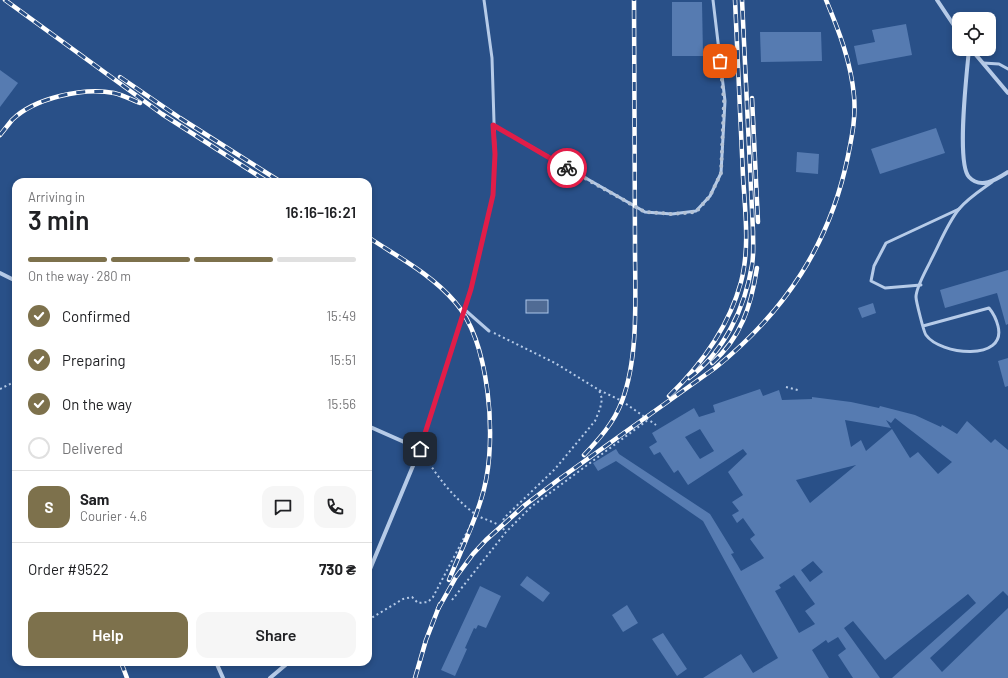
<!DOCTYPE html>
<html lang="en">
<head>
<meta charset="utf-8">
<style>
	:root { --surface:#fff; --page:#f6f6f6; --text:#202124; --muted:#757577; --line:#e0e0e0; --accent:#7d714c }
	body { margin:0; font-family:Barlow,sans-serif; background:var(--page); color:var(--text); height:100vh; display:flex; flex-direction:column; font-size:15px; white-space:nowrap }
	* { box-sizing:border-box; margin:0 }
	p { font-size:13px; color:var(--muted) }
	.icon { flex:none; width:22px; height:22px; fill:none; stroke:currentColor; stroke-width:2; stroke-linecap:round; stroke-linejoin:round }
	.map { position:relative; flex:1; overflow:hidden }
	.panel { position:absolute; left:12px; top:178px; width:360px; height:488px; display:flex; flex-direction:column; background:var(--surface); border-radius:12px; box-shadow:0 2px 6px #0003 }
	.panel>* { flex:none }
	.buttons { position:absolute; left:952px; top:12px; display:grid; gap:8px }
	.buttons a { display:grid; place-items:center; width:44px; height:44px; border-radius:8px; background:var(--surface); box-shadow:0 2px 6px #0003; font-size:20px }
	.pin { position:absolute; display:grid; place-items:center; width:34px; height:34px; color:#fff; margin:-17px; border-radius:8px; box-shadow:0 2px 6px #0006 }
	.courier { position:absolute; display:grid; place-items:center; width:40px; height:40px; margin:-20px; border:3px solid #e11d48; border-radius:50%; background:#fff; color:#222; box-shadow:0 1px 5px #0007 }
	.overview em { font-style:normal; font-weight:600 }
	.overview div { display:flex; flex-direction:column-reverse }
	.overview { display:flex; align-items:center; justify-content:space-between; height:68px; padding:0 16px }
	h1 { font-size:26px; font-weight:600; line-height:30px }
	.bar { display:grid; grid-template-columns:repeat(4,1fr); gap:6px 4px; align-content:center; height:48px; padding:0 16px }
	.bar i { height:5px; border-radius:3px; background:var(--line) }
	.bar .on { background:var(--accent) }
	.bar p { grid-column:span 4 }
	.line { display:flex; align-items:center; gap:10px; padding:0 16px; border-top:1px solid var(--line) }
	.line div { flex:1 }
	.round { display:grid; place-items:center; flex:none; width:42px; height:42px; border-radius:12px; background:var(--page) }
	ol { padding:0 16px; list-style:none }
	li { display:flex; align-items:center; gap:12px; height:44px }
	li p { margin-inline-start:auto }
	li .icon { padding:4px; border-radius:50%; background:var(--accent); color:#fff; stroke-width:4 }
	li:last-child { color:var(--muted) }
	li i { width:22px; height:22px; border:2px solid var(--line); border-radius:50% }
	.button { display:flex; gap:8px; margin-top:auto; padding:8px 16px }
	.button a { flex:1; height:46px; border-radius:12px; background:var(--accent); color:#fff; font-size:16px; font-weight:600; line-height:46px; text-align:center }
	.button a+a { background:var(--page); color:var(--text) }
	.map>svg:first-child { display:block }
	.water { fill:#506b94; stroke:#abc6e9 }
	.building { fill:#567bb1; fill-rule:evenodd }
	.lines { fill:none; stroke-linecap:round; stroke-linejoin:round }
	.path { stroke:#b6cbe8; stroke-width:2; stroke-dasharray:2 3; stroke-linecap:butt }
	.service { stroke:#b6cbe8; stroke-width:3 }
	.minor { stroke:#b6cbe8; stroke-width:4 }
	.rail-casing { stroke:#fff; stroke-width:4.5 }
	.rail { stroke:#295088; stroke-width:3; stroke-dasharray:9; stroke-linecap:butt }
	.done { stroke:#b4c2d5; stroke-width:4; stroke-dasharray:0 7.2 }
	.route { stroke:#e11d48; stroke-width:5 }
</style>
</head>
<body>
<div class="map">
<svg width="1008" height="678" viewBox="0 0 1008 678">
	<rect width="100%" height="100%" fill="#295088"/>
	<rect class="water" x="526" y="300" width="22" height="13"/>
	<g class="building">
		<polygon points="672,2 702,2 703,56 672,56"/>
		<polygon points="906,24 912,55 858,65 854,46 875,42 872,30"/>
		<polygon points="760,32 821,32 822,61 761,62"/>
		<polygon points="0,70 18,83 0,107"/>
		<polygon points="936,128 945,153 880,174 871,149"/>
		<polygon points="797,152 819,154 818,174 796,172"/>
		<polygon points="1008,270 1008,324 1006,325 997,293 945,308 940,290"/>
		<polygon points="873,303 876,313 862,318 858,308"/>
		<polygon points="1008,358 1008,386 1005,387 998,361"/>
		<path d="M 760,389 L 763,396 L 779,390 L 782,400 L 812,399 L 812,397 L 851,402 L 879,408 L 880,406 L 915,415 L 941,427 L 942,425 L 957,434 L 967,421 L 991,443 L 995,439 L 1008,450 L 1008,596 L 1003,591 L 930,658 L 942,672 L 1008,608 L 1008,678 L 892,678 L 976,603 L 968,594 L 885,660 L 853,621 L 844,628 L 880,678 L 853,678 L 838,655 L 846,649 L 838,637 L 828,643 L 826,640 L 812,650 L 829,678 L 703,678 L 741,654 L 753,673 L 778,658 L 703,521 L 616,461 L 598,471 L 593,463 L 616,449 L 619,454 L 710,514 L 734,553 L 731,554 L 741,571 L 764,558 L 750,539 L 755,535 L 743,518 L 737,523 L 732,515 L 739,511 L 732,502 L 743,495 L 728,472 L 747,454 L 743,449 L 688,485 L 678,470 L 674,473 L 660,452 L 654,455 L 649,447 L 657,442 L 652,433 L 694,408 L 699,417 L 715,412 L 713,405 ZM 895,418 L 952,462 L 938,474 L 918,452 L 910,458 L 892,429 L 866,451 L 861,440 L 851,447 L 845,420 L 891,428 L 886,420 L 891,423 ZM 700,429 L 714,451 L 700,459 L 685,437 ZM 856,465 L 810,503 L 796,480 ZM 813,561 L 823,572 L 810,582 L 801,570 ZM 794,575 L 815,604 L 805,611 L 815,624 L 799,633 L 775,591 L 781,588 L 779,585 Z"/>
		<polygon points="527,576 550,593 543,602 520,585"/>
		<polygon points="480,586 501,596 486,628 478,625 476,629 474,628 465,648 467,649 455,676 441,670"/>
		<polygon points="627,605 638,623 623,632 612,615"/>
		<polygon points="663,633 687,669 677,676 652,639"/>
	</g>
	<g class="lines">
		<g class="path">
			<polyline points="494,333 555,363 599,390 622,401 656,425"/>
			<polyline points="786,387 798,390"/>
			<polyline points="0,389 16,381"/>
			<path d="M 424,455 C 438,478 454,498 475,514 C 485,521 498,521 506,532"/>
			<polyline points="502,525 504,518 555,469 595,421 600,409 602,399 599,390"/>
			<polyline points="452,600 506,532 531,507 649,419"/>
			<polyline points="368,620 403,599 412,597 418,603 428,602 433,597 476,515"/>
		</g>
		<g class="service">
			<polyline points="983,63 999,64 1008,69"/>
			<polyline points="493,125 645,212 672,214 696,211 710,196 721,173 725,101 713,0"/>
			<polyline points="921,285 885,288 871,281 874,266 886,243 959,209"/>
			<polyline points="464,309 489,331"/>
			<path d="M 923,326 L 989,308 C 994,314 996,318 998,326 C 1007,362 940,355 926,335 C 924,333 916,301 916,297 C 916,287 927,269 931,260 C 940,243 947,224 959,209 C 968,198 981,190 992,182"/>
			<polyline points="420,449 471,289 493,195 495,154 492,58 484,0"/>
		</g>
		<g class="minor">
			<polyline points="937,0 959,33"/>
			<path d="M 969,49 C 967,72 956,163 969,177 C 981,190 997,179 1008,172"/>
			<polyline points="971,49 1008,93"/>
			<polyline points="0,273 16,281"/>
			<polyline points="368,426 420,449 368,574"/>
			<polyline points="216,662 223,678"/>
			<polyline points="270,678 289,662"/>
		</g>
		<defs>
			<g id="rail">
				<polyline points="5,0 162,114 268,182"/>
				<polyline points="120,77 180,118 281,182"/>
				<polyline points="752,98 758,222"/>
				<path d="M 0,135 C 4,130 8,125 12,120 C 34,98 84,87 114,93 C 123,95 132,100 140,103"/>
				<path d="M 368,237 C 398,257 431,274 455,302 C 490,342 497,439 484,489 C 476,521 461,550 449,580"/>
				<path d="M 712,363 C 741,338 751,306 757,268"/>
				<path d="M 689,378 C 724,352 745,308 752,265 C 754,254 753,242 753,231 L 742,0"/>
				<path d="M 669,396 C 702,364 729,326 741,282 C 750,248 745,210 743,176 C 740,117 738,59 735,0"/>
				<path d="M 584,455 C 599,439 614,423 622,401 C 639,356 635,296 635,248 C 635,165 634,83 634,0"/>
				<path d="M 438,609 L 456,577 L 473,554 L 486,540 L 525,505 L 558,480 L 715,368 C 785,312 830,244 848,156 C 852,136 856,117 854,96 C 851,62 839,31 826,0"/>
				<polyline points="121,662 127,678"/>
				<polyline points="415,678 426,640 440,604"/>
			</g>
		</defs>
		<use href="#rail" class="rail-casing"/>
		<use href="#rail" class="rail"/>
	</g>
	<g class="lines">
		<polyline class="done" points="567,168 645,212 672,214 696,212 710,196 721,173 724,101 720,61"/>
		<polyline class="route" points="420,449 471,289 493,195 495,154 493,125 567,168"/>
	</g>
</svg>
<div class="buttons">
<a><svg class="icon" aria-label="locate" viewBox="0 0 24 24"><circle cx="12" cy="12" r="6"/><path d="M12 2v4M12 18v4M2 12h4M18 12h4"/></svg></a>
</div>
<div class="pin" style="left:720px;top:61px;background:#ea580c"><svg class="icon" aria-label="bag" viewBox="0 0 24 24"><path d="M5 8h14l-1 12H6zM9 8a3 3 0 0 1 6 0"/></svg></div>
<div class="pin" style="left:420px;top:449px;background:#1f2937"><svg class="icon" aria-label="home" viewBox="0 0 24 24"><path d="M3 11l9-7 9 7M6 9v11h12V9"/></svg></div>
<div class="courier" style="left:567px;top:168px"><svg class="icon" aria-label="bike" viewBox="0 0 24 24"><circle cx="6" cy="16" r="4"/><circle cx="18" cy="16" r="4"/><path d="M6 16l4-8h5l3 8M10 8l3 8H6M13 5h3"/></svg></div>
<section class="panel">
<div class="overview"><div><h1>3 min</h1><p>Arriving in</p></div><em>16:16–16:21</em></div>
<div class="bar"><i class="on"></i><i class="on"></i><i class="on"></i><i></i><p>On the way · 280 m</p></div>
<ol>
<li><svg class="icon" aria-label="check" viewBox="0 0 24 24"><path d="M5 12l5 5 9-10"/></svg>Confirmed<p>15:49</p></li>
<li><svg class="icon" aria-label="check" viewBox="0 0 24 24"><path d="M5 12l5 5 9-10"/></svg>Preparing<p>15:51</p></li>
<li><svg class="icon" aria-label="check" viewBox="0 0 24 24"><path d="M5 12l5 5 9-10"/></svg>On the way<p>15:56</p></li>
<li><i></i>Delivered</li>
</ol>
<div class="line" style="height:72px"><b class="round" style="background:var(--accent);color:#fff">S</b><div><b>Sam</b><p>Courier · 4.6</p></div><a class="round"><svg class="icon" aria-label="chat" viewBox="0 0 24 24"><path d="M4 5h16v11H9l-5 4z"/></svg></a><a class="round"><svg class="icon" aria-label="phone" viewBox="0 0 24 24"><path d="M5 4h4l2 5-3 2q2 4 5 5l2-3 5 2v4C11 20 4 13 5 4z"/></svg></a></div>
<div class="line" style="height:52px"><div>Order #9522</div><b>730 ₴</b></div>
<div class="button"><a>Help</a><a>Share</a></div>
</section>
</div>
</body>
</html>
